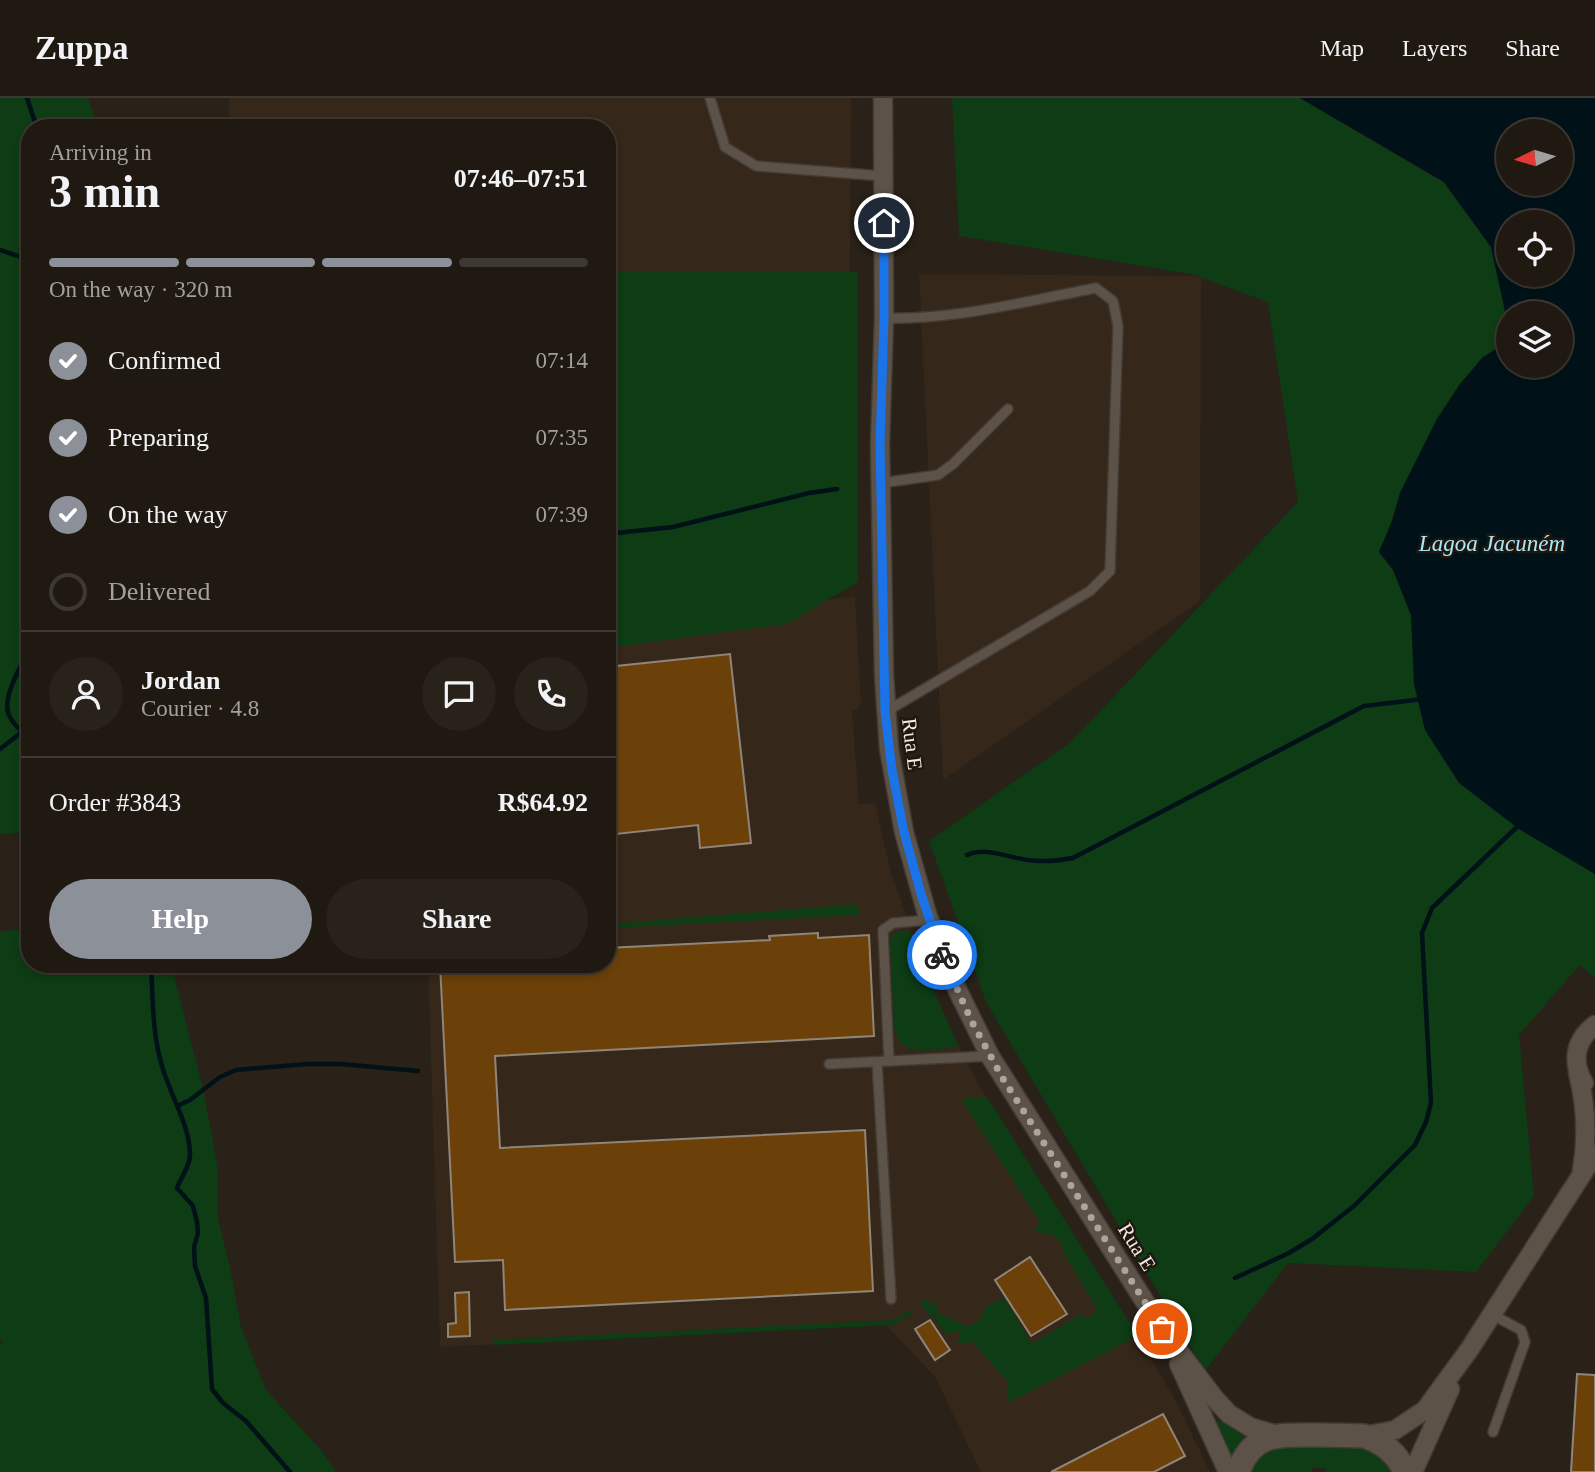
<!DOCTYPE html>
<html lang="en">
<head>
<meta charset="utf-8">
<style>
	:root { --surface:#201912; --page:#28221b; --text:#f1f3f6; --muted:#a2a09f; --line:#3d3832; --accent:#8c9099 }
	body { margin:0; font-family:Georgia,serif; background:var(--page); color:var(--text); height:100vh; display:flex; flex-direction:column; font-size:26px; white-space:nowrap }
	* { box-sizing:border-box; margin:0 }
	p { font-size:23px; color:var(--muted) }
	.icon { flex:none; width:38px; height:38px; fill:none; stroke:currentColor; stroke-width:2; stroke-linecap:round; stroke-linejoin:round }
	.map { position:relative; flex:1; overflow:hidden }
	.panel { position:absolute; left:21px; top:21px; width:595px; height:854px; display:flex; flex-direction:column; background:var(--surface); border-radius:28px; box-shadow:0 4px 10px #0003,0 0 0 2px var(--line) }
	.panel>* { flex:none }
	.needle { width:46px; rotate:265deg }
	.fabs { position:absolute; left:1496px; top:21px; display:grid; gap:14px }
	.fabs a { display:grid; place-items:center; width:77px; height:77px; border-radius:50%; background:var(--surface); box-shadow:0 4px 10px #0003,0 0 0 2px var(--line); font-size:35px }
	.pin { position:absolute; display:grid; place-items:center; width:60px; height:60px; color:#fff; margin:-30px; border:4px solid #fff; border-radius:50%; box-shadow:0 2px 7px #0007 }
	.courier { position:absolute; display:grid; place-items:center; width:70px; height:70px; margin:-35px; border:5px solid #1a73e8; border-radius:50%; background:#fff; color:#222; box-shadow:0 2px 9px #0007 }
	.overview em { font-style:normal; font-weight:700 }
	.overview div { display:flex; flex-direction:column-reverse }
	.overview { display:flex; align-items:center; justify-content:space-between; height:119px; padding:0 28px }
	h1 { font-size:46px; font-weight:700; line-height:52px }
	.bar { display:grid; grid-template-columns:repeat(4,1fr); gap:10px 7px; align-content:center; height:84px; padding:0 28px }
	.bar i { height:9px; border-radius:5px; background:var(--line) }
	.bar .selected { background:var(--accent) }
	.bar p { grid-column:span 4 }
	.line { display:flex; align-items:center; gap:18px; padding:0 28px; border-top:2px solid var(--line) }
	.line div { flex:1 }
	.round { display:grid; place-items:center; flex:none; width:74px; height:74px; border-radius:37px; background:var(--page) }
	ol { padding:0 28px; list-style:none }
	li { display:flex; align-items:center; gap:21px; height:77px }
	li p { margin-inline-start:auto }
	li .icon { padding:7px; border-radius:50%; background:var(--accent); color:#fff; stroke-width:4 }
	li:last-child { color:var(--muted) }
	li i { width:38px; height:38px; border:4px solid var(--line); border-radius:50% }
	.button { display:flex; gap:14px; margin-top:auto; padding:14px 28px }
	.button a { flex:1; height:80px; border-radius:42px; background:var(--accent); color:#fff; font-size:28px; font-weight:700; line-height:80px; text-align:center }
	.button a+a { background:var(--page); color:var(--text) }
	header { display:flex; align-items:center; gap:42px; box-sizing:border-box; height:98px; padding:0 35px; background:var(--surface); border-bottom:2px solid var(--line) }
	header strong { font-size:33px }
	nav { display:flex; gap:38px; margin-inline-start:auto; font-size:24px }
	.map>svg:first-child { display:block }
	.built { fill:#352719 }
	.green { fill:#0d3c15 }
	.water { fill:#001218; fill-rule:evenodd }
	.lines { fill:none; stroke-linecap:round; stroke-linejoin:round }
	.stream { stroke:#001218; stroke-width:4.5 }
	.building { fill:#6c4109; stroke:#90857a; stroke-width:2 }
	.service-casing { stroke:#433c36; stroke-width:12 }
	.minor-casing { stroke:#433c36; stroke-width:21 }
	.tertiary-casing { stroke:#433c36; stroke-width:26 }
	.service { stroke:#5d5248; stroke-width:9 }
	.minor { stroke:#5d5248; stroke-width:18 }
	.tertiary { stroke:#5d5248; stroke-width:23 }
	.done { stroke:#aca59e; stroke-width:7; stroke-dasharray:0 12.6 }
	.route { stroke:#1a73e8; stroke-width:9 }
	.labels { text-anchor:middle; stroke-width:5; stroke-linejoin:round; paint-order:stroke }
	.street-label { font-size:21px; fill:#f2ece6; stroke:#20170f }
	.water-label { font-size:23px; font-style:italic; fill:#a7e9fb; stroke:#20170f }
</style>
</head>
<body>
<header>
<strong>Zuppa</strong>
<nav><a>Map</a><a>Layers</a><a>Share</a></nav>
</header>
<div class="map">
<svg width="1595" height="1374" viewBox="0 0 1595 1374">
	<rect width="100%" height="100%" fill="#2a2118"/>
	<g class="built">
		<polygon points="229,0 851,0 850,185 607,191 607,30 229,30"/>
		<polygon points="919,176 1201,178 1200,503 943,682"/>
		<polygon points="855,498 861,606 857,611 852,612 859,706 875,705 890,771 923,867 956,943 978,985 1138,1238 1177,1305 1210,1374 981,1374 935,1279 886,1227 440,1249 428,866 607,866 607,531"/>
	</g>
	<g class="green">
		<polygon points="0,0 88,0 98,30 30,30 30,734 0,736"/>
		<polygon points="952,0 1300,0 1443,84 1491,149 1508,227 1508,244 1483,259 1460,286 1437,321 1400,395 1392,423 1379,454 1393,472 1411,517 1414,586 1519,731 1595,776 1595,880 1580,867 1519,937 1534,1098 1476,1174 1288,1165 1205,1273 986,904 929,743 1071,644 1298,404 1268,204 1191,176 959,138"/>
		<polygon points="607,173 858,174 858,484 787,526 607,550"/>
		<polygon points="858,806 859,817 607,830 607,826"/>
		<polygon points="30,831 30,866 171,866 203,990 218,1071 218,1120 230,1169 241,1229 266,1292 322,1353 336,1374 0,1374 0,1248 2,1246 0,1240 0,833"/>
		<path d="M 909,832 L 936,899 L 959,948 C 934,951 899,964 894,927 L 890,841 L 895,834 Z"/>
		<polygon points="987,999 1138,1238 1007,1305 1008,1284 973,1244 956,1246 960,1240 959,1234 944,1235 933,1217 930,1219 920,1205 926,1201 931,1208 935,1201 938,1215 967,1228 981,1222 986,1208 1004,1200 1032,1246 1079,1217 1090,1220 1097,1211 1065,1157 1059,1142 1051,1137 1038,1135 1034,1131 1041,1126 961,1001"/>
		<polygon points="909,1212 912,1216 892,1227 493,1247 493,1242 894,1222"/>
		<polygon points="1219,1322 1224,1323 1247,1341 1234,1359 1229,1358 1216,1326"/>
		<polygon points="1358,1346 1381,1356 1393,1374 1325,1374 1325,1370 1312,1370 1312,1374 1246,1374 1253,1361 1276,1347"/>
	</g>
	<path class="water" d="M 1300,0 L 1595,0 L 1595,776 L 1519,731 L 1459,685 L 1425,632 L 1414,586 L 1411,517 L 1393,472 L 1379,454 L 1392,423 L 1400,395 L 1437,321 L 1460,286 L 1483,259 L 1508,244 L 1508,268 L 1561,268 L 1561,215 L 1508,215 L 1508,227 L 1491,149 L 1444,84 ZM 1508,33 L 1561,33 L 1561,86 L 1508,86 ZM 1508,124 L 1561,124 L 1561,177 L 1508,177 Z"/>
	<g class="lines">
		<g class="stream">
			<polyline points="27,0 37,30"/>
			<polyline points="224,30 251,26"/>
			<polyline points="0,152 30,162"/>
			<polyline points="607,436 673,429 809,395 837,391"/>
			<path d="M 30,550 C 22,566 1,600 9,617 C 13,627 23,635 30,642"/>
			<polyline points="0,651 22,634"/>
			<path d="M 967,757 C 985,748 1009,760 1028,762 C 1044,764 1058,763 1073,760 L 1364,608 L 1423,601"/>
			<path d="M 151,866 C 153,900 152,935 162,968 C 170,997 189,1025 190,1055 C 191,1067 181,1079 177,1090 L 193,1108 L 197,1124 L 198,1135 L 194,1149 L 195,1168 L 206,1200 L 212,1291 L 223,1305 L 246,1323 L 290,1374"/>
			<polyline points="177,1008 190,1002 220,979 236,972 307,966 341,966 418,973"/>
			<polyline points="1235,1180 1289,1155 1312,1141 1354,1108 1415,1047 1426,1024 1431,1005 1422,835 1432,810 1519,727"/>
		</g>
	</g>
	<g class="building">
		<polygon points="730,556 751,745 700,750 698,727 607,737 607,569"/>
		<polygon points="818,835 818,840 869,837 874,938 495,958 500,1050 865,1032 873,1193 505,1212 503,1162 455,1164 440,866 607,866 607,850 770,842 769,838"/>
		<polygon points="1030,1159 1067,1216 1031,1238 995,1182"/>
		<polygon points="469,1194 470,1238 448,1239 448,1226 456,1225 455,1195"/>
		<polygon points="930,1222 950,1252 935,1262 915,1231"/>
		<polygon points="1577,1276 1595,1277 1595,1374 1571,1374"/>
		<polygon points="1163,1316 1185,1358 1154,1374 1051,1374"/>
	</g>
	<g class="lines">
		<defs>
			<g id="service">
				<polyline points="710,0 725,49 756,68 883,78"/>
				<path d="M 884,220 C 956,222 1026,203 1096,190 L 1113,203 L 1118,228 L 1110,473 L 1090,493 L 887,613"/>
				<polyline points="881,385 938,377 953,366 1008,311"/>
				<polyline points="889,963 883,832 893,825 930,822"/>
				<polyline points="877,964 891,1201"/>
				<polyline points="829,966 990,958"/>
				<polyline points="1491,1216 1521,1232 1525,1244 1493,1334"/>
			</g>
			<g id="minor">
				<polyline points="883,0 884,220 880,346 884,577 889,651 904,734 927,816 955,887 990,958 1162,1231 1215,1301 1229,1316 1250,1329 1277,1337"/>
				<path d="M 1578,975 C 1586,1007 1588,1038 1582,1072"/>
				<path d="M 1584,985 C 1571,964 1575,942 1595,927"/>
				<polyline points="1179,1266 1228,1374"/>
				<polyline points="1364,1338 1395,1332 1425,1312 1469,1252 1595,1056"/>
				<polyline points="1413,1374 1450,1291"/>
			</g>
			<path id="tertiary" d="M 1238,1374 C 1251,1337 1274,1337 1308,1337 C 1327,1337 1345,1337 1364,1338 C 1383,1344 1397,1355 1405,1374"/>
		</defs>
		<use href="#service" class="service-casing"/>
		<use href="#minor" class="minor-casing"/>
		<use href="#tertiary" class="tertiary-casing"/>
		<use href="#service" class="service"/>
		<use href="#minor" class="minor"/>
		<use href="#tertiary" class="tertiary"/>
	</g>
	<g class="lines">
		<polyline class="done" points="942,857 971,922 1002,979 1162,1231"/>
		<polyline class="route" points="884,125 884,220 880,346 885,614 892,672 904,734 921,796 942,857"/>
	</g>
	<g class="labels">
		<g class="street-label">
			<text transform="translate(912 646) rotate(83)" y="7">Rua E</text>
			<text transform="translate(1137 1149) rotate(58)" y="7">Rua E</text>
		</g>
		<g class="water-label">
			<text x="1492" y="453">Lagoa Jacuném</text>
		</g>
	</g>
</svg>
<div class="fabs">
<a><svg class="needle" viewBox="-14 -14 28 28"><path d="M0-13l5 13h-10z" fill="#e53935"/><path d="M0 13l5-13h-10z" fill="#a2a09f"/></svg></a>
<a><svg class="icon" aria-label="locate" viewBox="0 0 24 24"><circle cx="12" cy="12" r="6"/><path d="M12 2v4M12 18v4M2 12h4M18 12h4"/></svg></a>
<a><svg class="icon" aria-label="layers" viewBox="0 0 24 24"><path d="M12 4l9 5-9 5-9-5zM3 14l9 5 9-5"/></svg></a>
</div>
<div class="pin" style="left:1162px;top:1231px;background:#ea580c"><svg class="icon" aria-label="bag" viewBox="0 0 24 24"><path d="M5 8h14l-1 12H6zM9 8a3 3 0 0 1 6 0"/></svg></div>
<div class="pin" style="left:884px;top:125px;background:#1f2937"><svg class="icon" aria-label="home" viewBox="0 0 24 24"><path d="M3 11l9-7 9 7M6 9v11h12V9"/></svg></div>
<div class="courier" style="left:942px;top:857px"><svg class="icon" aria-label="bike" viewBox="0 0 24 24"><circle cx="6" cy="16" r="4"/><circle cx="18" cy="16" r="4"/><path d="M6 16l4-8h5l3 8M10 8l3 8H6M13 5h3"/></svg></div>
<section class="panel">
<div class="overview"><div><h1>3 min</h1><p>Arriving in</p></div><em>07:46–07:51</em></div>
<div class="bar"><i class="selected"></i><i class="selected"></i><i class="selected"></i><i></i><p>On the way · 320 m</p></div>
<ol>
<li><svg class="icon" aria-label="check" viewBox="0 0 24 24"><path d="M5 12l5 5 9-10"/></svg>Confirmed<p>07:14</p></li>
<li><svg class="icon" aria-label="check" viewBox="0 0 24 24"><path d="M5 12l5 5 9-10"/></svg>Preparing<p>07:35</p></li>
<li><svg class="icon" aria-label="check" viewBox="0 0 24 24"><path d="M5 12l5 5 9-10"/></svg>On the way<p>07:39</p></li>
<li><i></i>Delivered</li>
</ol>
<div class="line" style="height:126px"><a class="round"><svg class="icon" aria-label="person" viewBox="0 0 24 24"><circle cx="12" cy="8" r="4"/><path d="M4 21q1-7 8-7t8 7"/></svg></a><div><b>Jordan</b><p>Courier · 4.8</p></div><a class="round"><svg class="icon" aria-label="chat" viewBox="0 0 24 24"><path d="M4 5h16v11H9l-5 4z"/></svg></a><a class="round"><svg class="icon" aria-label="phone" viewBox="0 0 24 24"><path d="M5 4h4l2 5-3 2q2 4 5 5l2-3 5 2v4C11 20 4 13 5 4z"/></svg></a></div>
<div class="line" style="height:91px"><div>Order #3843</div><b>R$64.92</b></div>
<div class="button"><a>Help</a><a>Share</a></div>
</section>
</div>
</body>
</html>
